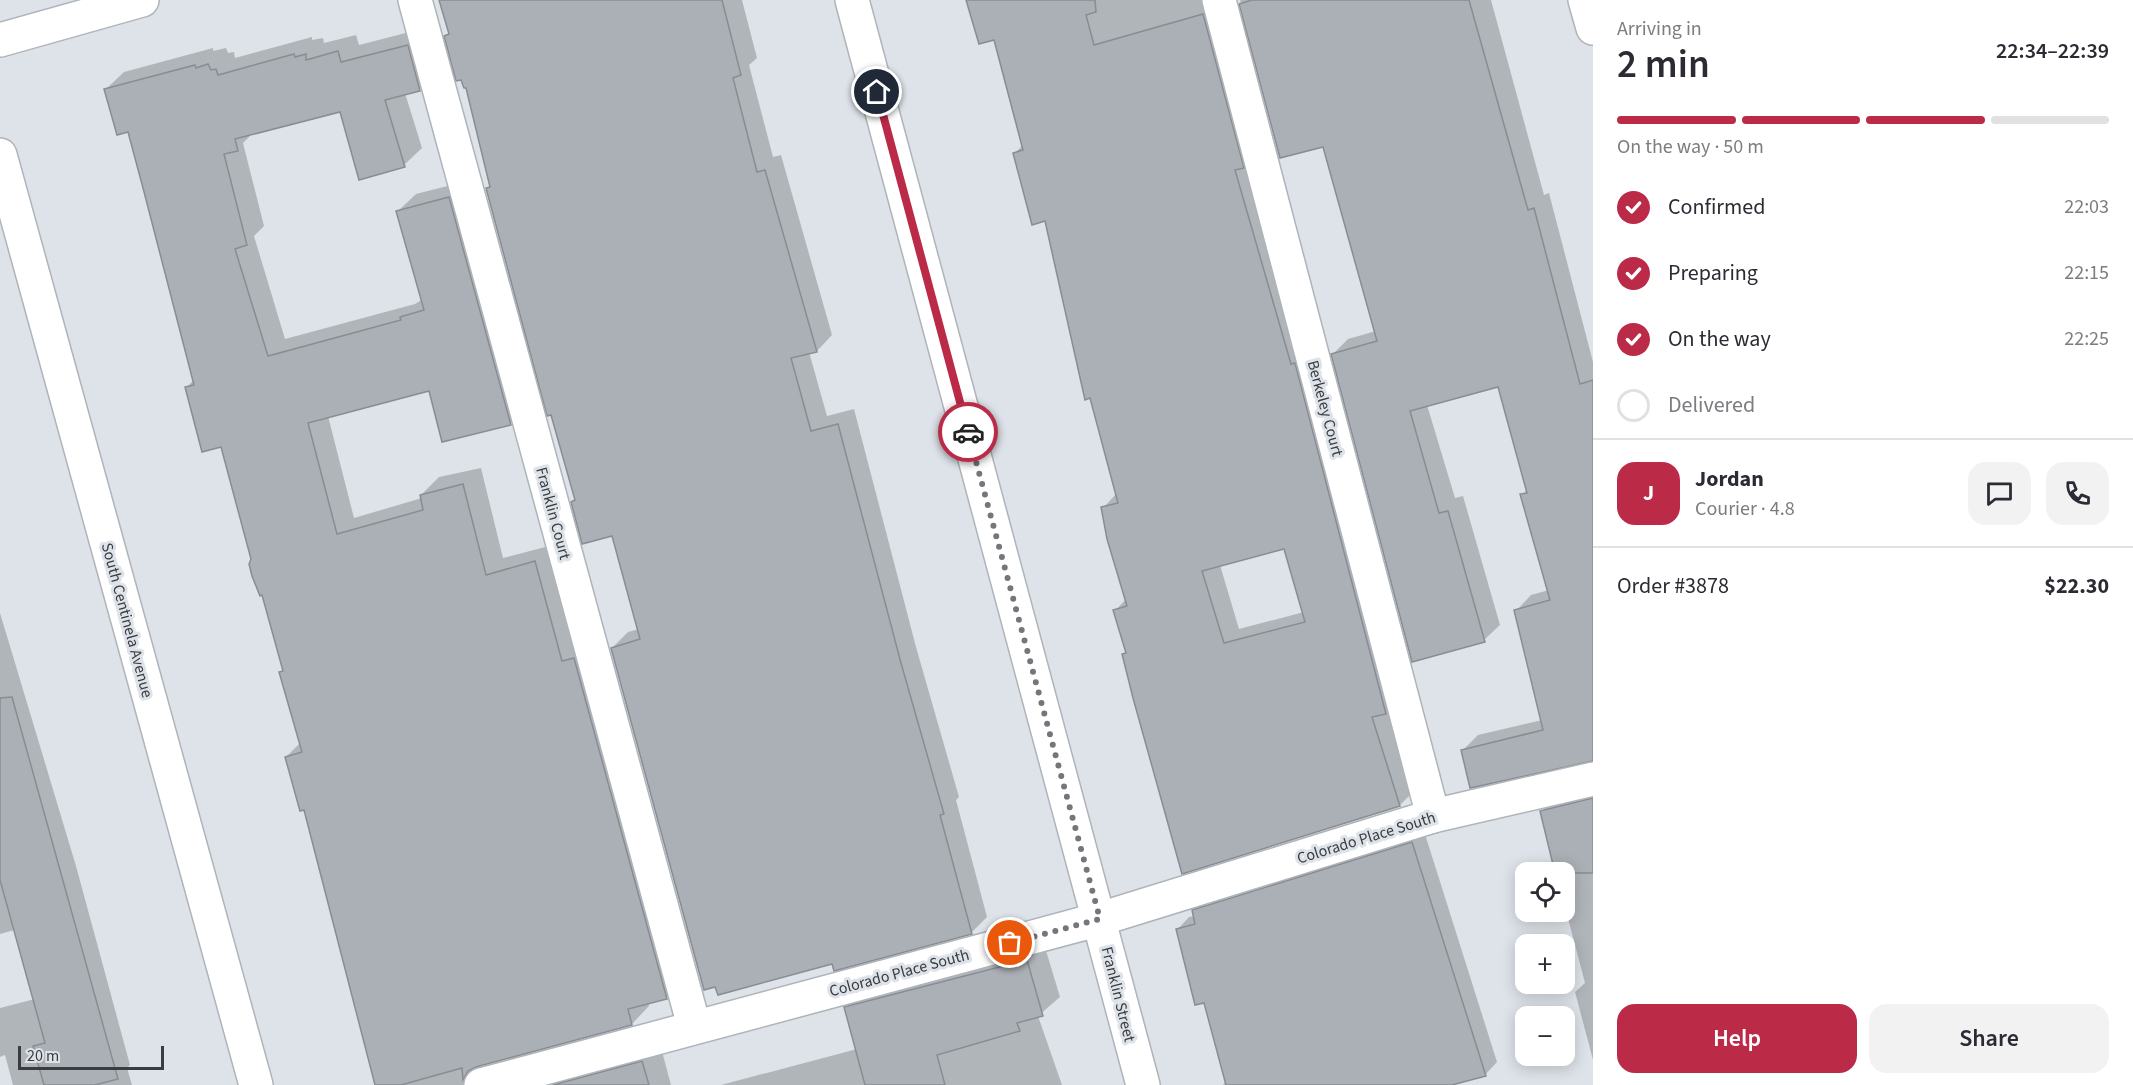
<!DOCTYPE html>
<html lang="en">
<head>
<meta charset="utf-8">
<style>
	:root { --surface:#fff; --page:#f2f2f3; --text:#2b2b33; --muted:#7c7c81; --line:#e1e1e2; --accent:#bb2a47 }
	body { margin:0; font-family:"Source Sans 3",sans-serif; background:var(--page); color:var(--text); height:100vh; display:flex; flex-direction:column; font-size:22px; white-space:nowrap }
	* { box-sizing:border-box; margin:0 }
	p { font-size:20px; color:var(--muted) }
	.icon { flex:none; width:33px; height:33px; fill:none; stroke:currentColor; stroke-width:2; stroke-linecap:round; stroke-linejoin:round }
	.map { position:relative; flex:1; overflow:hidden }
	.panel { display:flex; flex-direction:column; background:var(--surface); width:540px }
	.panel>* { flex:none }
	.tools { position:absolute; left:1515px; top:862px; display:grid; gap:12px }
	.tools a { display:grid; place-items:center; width:60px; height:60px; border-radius:12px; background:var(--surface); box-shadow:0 3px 15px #0003; font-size:30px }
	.scale { position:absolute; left:18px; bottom:15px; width:146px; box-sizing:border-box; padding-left:6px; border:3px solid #3a3c3f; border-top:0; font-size:16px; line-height:21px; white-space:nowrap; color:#3a3c3f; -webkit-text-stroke:4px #dde3e9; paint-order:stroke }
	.pin { position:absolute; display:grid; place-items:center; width:51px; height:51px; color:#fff; margin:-26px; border:3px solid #fff; border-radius:50%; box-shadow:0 2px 6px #0007 }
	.courier { position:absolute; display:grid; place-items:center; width:60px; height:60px; margin:-30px; border:4px solid #bb2a47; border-radius:50%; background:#fff; color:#222; box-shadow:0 2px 8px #0007 }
	.head em { font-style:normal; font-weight:600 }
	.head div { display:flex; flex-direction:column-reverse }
	.head { display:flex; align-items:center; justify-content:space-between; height:102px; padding:0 24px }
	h1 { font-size:39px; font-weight:600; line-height:45px }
	.bar { display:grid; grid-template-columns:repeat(4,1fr); gap:9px 6px; align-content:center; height:72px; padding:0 24px }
	.bar i { height:8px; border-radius:4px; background:var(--line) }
	.bar .selected { background:var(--accent) }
	.bar p { grid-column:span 4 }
	.line { display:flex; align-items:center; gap:15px; padding:0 24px; border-top:2px solid var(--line) }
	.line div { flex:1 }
	.round { display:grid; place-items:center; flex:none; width:63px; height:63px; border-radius:18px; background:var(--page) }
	ol { padding:0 24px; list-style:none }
	li { display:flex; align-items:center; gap:18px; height:66px }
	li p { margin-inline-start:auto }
	li .icon { padding:6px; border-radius:50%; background:var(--accent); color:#fff; stroke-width:4 }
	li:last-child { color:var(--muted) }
	li i { width:33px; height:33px; border:3px solid var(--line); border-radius:50% }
	.primary-button { display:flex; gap:12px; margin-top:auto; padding:12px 24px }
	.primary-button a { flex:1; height:69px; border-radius:18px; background:var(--accent); color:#fff; font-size:24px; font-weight:600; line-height:69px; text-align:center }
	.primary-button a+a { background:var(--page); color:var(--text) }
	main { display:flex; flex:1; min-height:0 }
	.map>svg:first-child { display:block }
	.shadow { fill:#0003; fill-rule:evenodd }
	.building { fill:#abb0b6; stroke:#888d93; stroke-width:1.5; fill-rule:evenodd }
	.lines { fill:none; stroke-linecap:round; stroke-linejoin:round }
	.minor-casing { stroke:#aeb4b9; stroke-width:36 }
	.minor { stroke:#fff; stroke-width:33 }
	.done { stroke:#73767a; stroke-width:6; stroke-dasharray:0 10.8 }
	.route { stroke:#bb2a47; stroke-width:8 }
	.labels { text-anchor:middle; stroke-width:6; stroke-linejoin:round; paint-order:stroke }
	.street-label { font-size:16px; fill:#3a3c3f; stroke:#dde3e9 }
</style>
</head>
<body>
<main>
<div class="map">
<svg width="1593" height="1085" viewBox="0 0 1593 1085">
	<rect width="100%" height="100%" fill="#dde3e9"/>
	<g class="shadow">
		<polygon points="441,0 742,0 757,58 749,65 773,157 781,155 832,335 817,351 809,352 827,416 854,409 916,647 959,797 956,800 987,917 971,933 834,962 612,648 628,632 639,629 613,534 572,502 576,498 487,189 491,185 467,86 446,36 450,32"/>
		<path d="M 968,0 L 1219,0 L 1415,790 L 1400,805 L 1124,654 L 1127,651 L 1115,611 L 1126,599 L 1103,508 L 1117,493 L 1046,219 L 1015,153 L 1023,145 L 995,38 ZM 1285,547 L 1304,612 L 1239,629 L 1220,565 Z"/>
		<polygon points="1240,0 1491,0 1544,195 1549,193 1593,362 1593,759 1462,751 1478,735 1542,720 1516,611 1531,595 1549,590 1522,495 1528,489 1499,386 1427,405 1455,498 1463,496 1500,625 1484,640 1333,354 1348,339 1376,331 1324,145 1281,156"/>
		<polygon points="425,28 437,72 419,89 405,93 422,148 404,165 341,110 253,133 243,143 264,226 254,236 285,339 415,304 423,299 398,211 416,194 467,181 528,406 510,423 430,389 328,416 354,518 422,498 421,495 439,477 481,468 503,558 553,545 684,980 666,998 648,1002 649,1006 632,1024 480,1064 480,1072 492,1085 377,1085 305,808 286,757 301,742 281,673 284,669 222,445 186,388 194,380 129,130 106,89 124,72 213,48 213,51 226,48 228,53 234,52 235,58 312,37 312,40 323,38 324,43 356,35 359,45"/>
		<polygon points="0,613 76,866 130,1065 127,1068 132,1085 13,1085 5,1055 0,1057 0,1008 35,999 15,930 0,934"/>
		<polygon points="1593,787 1593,1060 1575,992 1585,983 1564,903 1564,873 1557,873 1542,811 1557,796"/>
		<polygon points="1424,831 1497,1062 1485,1075 1446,1085 1223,1085 1226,1081 1205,1001 1177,930 1189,917 1195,916 1193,911 1206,898"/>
		<polygon points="1044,944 1060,997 1038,1016 1062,1085 721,1085 857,1049 846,1008 863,990"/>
		<polygon points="660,1044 671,1085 508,1085"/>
	</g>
	<g class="building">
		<polygon points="439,0 722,0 741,75 733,78 757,172 765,170 817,352 791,358 811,431 838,424 901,663 944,814 940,815 972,934 834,971 832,964 718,995 715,987 704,990 611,648 640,639 612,536 582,544 571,502 575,500 551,415 547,416 486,188 490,187 466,88 464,88 461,80 456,81 444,36 449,34"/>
		<path d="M 966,0 L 1095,0 L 1096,12 L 1086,15 L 1094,45 L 1203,14 L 1244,168 L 1235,170 L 1291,364 L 1295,363 L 1386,714 L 1372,717 L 1400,806 L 1182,874 L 1133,698 L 1122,654 L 1126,653 L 1113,610 L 1127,606 L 1107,539 L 1101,507 L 1118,503 L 1090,398 L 1085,400 L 1045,221 L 1032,225 L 1013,153 L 1023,150 L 994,40 L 979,44 ZM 1284,549 L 1305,622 L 1224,643 L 1202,571 Z"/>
		<polygon points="1252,0 1469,0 1528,210 1534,208 1580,384 1593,380 1593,761 1470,788 1461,750 1543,730 1514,610 1550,600 1520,494 1527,493 1498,387 1410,411 1439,513 1448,511 1485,642 1412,662 1331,354 1377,341 1323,147 1280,158 1239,4"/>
		<polygon points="408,45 420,91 385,100 405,167 359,180 340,112 235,139 238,151 224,154 247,245 235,249 268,356 401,320 400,317 424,310 396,211 449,197 511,425 442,442 429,391 308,423 337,534 423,510 420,495 463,484 486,575 535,561 562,661 574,658 667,999 628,1009 632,1025 476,1067 468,1071 463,1080 462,1068 401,1085 375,1085 304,810 300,811 285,757 302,752 279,672 283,671 262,595 260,596 252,576 249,564 251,559 221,447 202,452 185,387 194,385 143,188 128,132 117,135 104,89 195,65 196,68 208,64 211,70 216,69 218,75 294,54 295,57 306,54 306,60 338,51 341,62"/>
		<polygon points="12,697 118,1079 95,1085 44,1085 33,1046 45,1043 0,880 0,698"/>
		<polygon points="1593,798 1593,873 1555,873 1540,811"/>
		<polygon points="1412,842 1486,1076 1452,1085 1226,1085 1204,1003 1195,1005 1176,929 1195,924 1192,910"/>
		<polygon points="1027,960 1043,1016 1017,1023 1020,1031 937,1055 945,1085 865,1085 844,1007"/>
		<polygon points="642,1061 649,1085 553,1085"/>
	</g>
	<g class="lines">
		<defs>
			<g id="minor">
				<polyline points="415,0 694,1026"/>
				<polyline points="852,0 1143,1085"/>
				<polyline points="1219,0 1433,816"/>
				<polyline points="1585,0 1593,28"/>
				<polyline points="0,40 142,0"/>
				<polyline points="0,155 256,1085"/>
				<polyline points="481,1085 1100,919 1433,816 1593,779"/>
			</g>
		</defs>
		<use href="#minor" class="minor-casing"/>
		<use href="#minor" class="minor"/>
	</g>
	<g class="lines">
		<polyline class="done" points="968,432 1100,919 1010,943"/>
		<polyline class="route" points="877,92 968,432"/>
	</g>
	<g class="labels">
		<g class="street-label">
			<text transform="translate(1326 408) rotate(75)" y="6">Berkeley Court</text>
			<text transform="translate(554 513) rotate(75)" y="6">Franklin Court</text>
			<text transform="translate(128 620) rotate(75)" y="6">South Centinela Avenue</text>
			<text transform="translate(1366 837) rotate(-17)" y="6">Colorado Place South</text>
			<text transform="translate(899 972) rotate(-15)" y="6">Colorado Place South</text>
			<text transform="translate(1119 994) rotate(76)" y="6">Franklin Street</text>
		</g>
	</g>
</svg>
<div class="tools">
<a><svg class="icon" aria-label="locate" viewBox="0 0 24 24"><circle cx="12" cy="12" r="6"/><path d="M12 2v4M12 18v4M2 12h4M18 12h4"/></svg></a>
<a>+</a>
<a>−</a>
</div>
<div class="scale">20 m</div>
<div class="pin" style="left:1010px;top:943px;background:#ea580c"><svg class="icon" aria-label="bag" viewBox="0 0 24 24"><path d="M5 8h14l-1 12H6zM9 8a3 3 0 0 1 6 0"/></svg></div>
<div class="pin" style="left:877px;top:92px;background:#1f2937"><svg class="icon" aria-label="home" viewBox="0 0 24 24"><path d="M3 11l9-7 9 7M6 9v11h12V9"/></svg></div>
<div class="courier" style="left:968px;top:432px"><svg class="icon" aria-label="car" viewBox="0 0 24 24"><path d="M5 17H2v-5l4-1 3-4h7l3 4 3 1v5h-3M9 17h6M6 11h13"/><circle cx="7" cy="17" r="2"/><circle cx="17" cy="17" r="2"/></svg></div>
</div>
<section class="panel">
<div class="head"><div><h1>2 min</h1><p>Arriving in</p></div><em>22:34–22:39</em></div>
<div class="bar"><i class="selected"></i><i class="selected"></i><i class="selected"></i><i></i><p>On the way · 50 m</p></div>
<ol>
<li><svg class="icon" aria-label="check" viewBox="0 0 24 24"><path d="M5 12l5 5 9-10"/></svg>Confirmed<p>22:03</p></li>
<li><svg class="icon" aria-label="check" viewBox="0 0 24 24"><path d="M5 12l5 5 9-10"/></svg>Preparing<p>22:15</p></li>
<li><svg class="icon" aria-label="check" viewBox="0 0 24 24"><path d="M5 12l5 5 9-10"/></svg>On the way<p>22:25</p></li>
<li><i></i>Delivered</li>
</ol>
<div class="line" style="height:108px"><b class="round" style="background:var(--accent);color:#fff">J</b><div><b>Jordan</b><p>Courier · 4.8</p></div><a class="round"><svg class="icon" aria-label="chat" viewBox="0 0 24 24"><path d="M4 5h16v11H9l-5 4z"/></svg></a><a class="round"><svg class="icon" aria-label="phone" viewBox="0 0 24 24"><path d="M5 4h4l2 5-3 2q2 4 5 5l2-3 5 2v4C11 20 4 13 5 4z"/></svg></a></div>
<div class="line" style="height:78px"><div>Order #3878</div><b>$22.30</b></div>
<div class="primary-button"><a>Help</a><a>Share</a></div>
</section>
</main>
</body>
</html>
